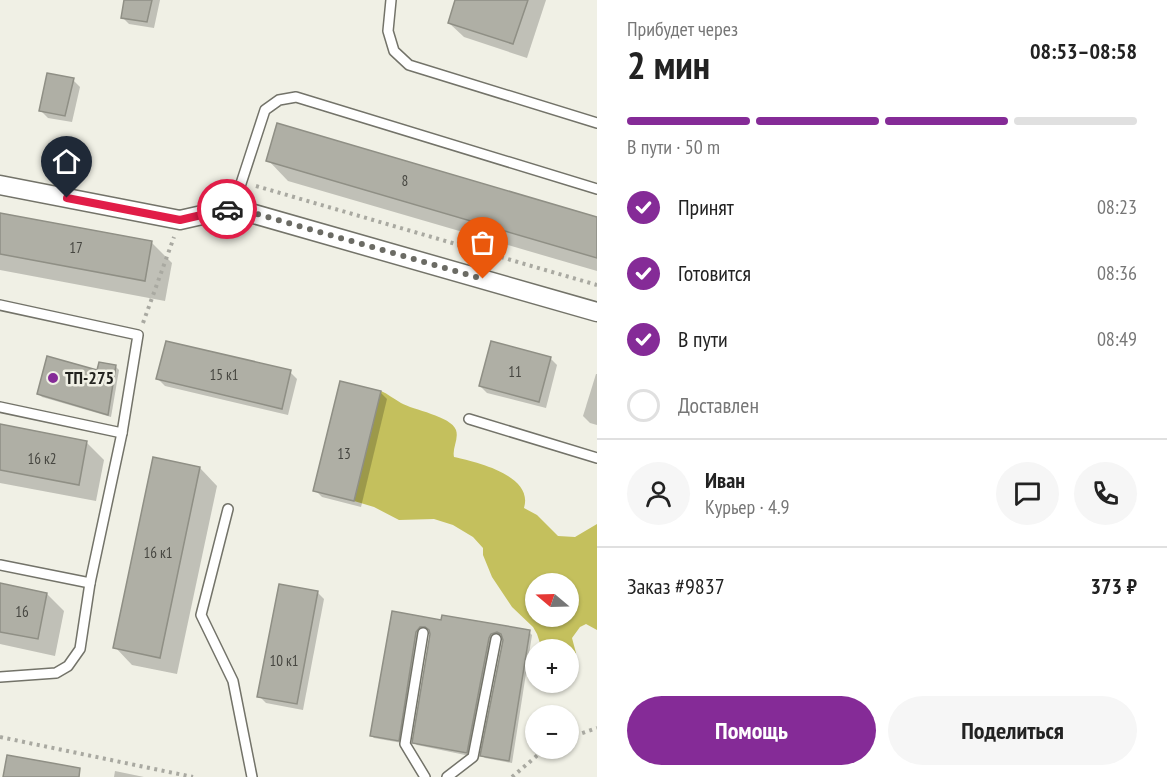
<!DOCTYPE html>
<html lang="ru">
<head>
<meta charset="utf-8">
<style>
	:root { --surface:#fff; --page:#f6f6f6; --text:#222; --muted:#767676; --line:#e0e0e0; --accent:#852b97 }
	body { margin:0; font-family:"PT Sans Narrow",sans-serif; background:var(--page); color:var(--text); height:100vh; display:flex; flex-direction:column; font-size:22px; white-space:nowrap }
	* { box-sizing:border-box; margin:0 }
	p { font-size:20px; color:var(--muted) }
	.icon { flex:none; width:33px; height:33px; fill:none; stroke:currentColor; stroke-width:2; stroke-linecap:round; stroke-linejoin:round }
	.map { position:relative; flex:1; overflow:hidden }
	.drawer { display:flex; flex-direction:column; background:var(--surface); width:570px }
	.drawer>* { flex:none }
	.needle { width:39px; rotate:289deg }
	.fabs { position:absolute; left:525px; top:573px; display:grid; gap:12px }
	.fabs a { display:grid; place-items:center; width:54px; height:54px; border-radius:50%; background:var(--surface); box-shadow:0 2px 4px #0004; font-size:30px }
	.pin { position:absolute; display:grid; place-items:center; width:51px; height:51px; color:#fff; margin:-62px -26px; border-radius:50% 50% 50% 0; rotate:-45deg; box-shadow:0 0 6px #0007 }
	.pin .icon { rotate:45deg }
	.courier { position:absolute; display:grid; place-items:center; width:60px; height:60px; margin:-30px; border:4px solid #e11d48; border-radius:50%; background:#fff; color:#222; box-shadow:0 2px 8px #0007 }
	.summary em { font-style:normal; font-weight:700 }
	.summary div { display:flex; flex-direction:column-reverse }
	.summary { display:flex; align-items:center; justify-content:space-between; height:102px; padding:0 30px }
	h1 { font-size:39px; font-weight:700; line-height:45px }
	.bar { display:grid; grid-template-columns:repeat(4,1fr); gap:9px 6px; align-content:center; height:72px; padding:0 30px }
	.bar i { height:8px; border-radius:4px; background:var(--line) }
	.bar .active { background:var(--accent) }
	.bar p { grid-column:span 4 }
	.line { display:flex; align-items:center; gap:15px; padding:0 30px; border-top:2px solid var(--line) }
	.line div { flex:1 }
	.round { display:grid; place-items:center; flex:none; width:63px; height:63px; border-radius:32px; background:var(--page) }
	ol { padding:0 30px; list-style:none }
	li { display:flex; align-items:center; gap:18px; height:66px }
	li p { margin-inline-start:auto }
	li .icon { padding:6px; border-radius:50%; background:var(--accent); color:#fff; stroke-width:4 }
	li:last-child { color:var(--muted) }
	li i { width:33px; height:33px; border:3px solid var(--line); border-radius:50% }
	.primary-button { display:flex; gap:12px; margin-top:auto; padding:12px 30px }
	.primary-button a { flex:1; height:69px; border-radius:36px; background:var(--accent); color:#fff; font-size:24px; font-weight:700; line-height:69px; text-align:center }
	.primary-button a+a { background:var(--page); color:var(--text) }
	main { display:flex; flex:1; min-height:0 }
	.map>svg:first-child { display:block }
	.forest { fill:#c4c05d; fill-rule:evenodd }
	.shadow { fill:#0003 }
	.building { fill:#afafa5; stroke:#8f8f85; stroke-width:1.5 }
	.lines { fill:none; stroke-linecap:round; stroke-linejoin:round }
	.service-casing { stroke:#737369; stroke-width:12 }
	.minor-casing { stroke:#737369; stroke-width:21 }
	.path { stroke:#a9a9a1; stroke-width:4; stroke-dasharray:3 4.5; stroke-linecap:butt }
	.service { stroke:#fff; stroke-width:9 }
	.minor { stroke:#fff; stroke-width:18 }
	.done { stroke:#6b6b64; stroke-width:6; stroke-dasharray:0 10.8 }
	.route { stroke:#e11d48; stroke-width:8 }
	.poi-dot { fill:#852b97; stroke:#f0f0e5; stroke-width:2 }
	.labels { text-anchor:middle; stroke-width:5; stroke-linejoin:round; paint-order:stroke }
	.number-label { font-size:15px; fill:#464640 }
	.poi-label { font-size:18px; font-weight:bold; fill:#23231f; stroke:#f0f0e5; text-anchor:start }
</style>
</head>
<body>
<main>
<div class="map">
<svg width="597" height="777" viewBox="0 0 597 777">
	<rect width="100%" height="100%" fill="#f0f0e5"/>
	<path class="forest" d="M 381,391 C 388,394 394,399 401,403 C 413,410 451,416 456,430 C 459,439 452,448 454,457 C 476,462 534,475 524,508 L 537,515 L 558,536 L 575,537 L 597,524 L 597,630 L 586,624 L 580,627 L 572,638 L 576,653 L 569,656 L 568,650 L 542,649 L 537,634 L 533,627 L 512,607 L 492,577 L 483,555 L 483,548 L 473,537 L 453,525 L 434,519 L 399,520 L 374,507 L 354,501 ZM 536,584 L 568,584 L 568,616 L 536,616 Z"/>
	<g class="shadow">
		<polygon points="126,0 160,0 154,28 129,24 122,17"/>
		<polygon points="457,0 546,0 527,58 464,37 449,23"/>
		<polygon points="73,80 80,87 72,122 48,118 41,111"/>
		<polygon points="268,160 597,218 597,271 288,181"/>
		<polygon points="0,214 152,243 172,263 165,301 0,270"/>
		<polygon points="550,358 557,365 546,408 487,393 480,386"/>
		<polygon points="116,367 119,370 111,417 42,397 39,394"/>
		<polygon points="290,372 297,379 288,415 165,386 158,379"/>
		<polygon points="596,374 597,374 597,425 590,423 583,416"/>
		<polygon points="380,392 387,399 361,507 322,497 315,490"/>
		<polygon points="0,426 86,442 104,460 96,501 0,483"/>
		<polygon points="200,468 217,486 177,674 132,665 115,647"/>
		<polygon points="0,585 47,594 64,611 55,656 0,644"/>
		<polygon points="317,592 324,599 303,710 266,703 259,696"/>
		<polygon points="393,613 443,622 529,632 532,635 512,763 485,758 482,755 504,640 501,635 494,637 470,756 417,745 414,742 431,634 429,629 423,630 402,743 374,738 371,735"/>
		<polygon points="115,771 144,777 114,777"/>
	</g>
	<g class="building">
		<polygon points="124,0 152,0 147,22 121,18"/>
		<polygon points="455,0 528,0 513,44 448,23"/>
		<polygon points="47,73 74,78 65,116 39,111"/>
		<polygon points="277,123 597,217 597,258 266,161"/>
		<polygon points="0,213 152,241 145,281 0,254"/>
		<polygon points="166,341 291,370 282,409 156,379"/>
		<polygon points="491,341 551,357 539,402 479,386"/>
		<polygon points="47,356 97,370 99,362 116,365 108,415 37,394"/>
		<polygon points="340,381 381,391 354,501 313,491"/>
		<polygon points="0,424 87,441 79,485 0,470"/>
		<polygon points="153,457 200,467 160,658 113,648"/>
		<polygon points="0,583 47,593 38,639 0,632"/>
		<polygon points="279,584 318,591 297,704 257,697"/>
		<polygon points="392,611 441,620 442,615 530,630 509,761 480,756 503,640 501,634 497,632 491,634 489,638 467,753 412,743 430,634 429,630 425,627 420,627 416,632 399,741 370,736"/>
		<polygon points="7,755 80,768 79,777 3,777"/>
	</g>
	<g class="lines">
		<defs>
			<g id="service">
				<polyline points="391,0 388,31 394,51 409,65 597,123"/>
				<polyline points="233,208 265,110 279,100 296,97 597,189"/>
				<polyline points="0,305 138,335 122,433 90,583 80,649 68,666 56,673 0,677"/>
				<polyline points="0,407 122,433"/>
				<polyline points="469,419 597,458"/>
				<polyline points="228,509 201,615 233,681 252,777"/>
				<polyline points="0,565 90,583"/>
				<polyline points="423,633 405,744 425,777"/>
				<polyline points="447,777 473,757 496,639"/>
			</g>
			<polyline id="minor" points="0,185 180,220 233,208 597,312"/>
		</defs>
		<use href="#service" class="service-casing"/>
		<use href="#minor" class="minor-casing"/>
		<g class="path">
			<polyline points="256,186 597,285"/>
			<polyline points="143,323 174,237"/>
			<polyline points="0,737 193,777"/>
			<polyline points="568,738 597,728"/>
			<polyline points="512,777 546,748"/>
		</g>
		<use href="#service" class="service"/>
		<use href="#minor" class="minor"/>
	</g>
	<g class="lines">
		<polyline class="done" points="227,209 233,207 483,279"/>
		<polyline class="route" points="67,198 180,220 227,209"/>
	</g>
	<circle class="poi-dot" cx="53" cy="378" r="6"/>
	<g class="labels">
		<g class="number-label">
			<text x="405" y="186">8</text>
			<text x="76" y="253">17</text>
			<text x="515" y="377">11</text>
			<text x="224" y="380">15 к1</text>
			<text x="344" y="459">13</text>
			<text x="42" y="464">16 к2</text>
			<text x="158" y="558">16 к1</text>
			<text x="22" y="617">16</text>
			<text x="284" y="666">10 к1</text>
		</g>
		<g class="poi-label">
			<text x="65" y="384">ТП-275</text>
		</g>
	</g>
</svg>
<div class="fabs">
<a><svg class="needle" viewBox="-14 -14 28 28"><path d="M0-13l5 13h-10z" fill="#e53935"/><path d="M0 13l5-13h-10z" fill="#767676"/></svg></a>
<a>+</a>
<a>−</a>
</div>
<div class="pin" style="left:483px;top:279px;background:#ea580c"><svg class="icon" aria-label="bag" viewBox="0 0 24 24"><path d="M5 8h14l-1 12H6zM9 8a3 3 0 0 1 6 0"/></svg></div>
<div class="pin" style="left:67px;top:198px;background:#1f2937"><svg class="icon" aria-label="home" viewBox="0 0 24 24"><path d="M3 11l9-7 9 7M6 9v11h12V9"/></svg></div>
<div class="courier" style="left:227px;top:209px"><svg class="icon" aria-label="car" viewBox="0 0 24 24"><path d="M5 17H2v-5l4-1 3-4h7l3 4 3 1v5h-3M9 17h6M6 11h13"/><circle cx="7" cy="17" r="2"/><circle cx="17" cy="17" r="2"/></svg></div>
</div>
<section class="drawer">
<div class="summary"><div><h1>2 мин</h1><p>Прибудет через</p></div><em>08:53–08:58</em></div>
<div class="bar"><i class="active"></i><i class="active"></i><i class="active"></i><i></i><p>В пути · 50 m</p></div>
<ol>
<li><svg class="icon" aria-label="check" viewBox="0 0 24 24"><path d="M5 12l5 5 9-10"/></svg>Принят<p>08:23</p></li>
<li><svg class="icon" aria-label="check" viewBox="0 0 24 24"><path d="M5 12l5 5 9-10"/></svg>Готовится<p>08:36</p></li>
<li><svg class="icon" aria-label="check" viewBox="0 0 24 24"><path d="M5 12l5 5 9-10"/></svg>В пути<p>08:49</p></li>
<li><i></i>Доставлен</li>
</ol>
<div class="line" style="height:108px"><a class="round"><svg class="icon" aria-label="person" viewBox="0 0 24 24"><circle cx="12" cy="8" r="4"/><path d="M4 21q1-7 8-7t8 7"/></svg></a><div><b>Иван</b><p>Курьер · 4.9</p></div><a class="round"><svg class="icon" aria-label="chat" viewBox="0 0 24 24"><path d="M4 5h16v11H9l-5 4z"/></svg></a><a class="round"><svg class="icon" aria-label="phone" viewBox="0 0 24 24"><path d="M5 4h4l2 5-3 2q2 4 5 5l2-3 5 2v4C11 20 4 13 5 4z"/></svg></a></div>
<div class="line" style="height:78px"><div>Заказ #9837</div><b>373 ₽</b></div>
<div class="primary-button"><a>Помощь</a><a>Поделиться</a></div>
</section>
</main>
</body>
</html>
